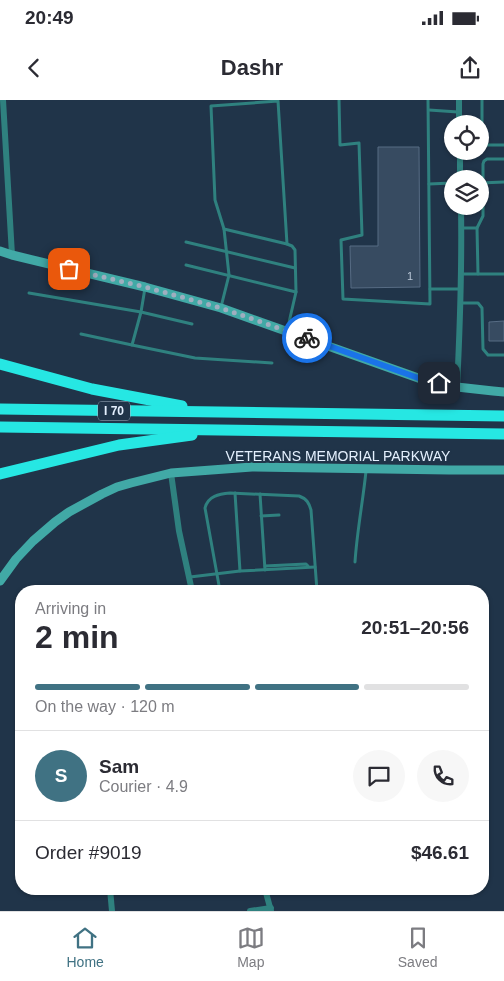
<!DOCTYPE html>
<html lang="en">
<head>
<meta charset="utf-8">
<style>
	:root { --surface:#fff; --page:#f7f7f7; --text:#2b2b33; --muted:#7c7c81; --line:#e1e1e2; --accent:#407283 }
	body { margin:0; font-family:Helvetica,sans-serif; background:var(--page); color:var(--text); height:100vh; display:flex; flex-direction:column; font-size:19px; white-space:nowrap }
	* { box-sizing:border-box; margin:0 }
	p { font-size:16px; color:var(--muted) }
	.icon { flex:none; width:28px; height:28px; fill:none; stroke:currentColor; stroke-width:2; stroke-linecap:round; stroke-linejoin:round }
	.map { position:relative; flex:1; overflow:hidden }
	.side { position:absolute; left:15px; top:485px; width:474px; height:310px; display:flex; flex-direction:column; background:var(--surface); border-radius:20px; box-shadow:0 1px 4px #0004 }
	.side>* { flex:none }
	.controls { position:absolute; left:444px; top:15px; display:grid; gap:10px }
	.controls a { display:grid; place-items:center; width:45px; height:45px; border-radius:50%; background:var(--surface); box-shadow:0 1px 4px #0004; font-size:25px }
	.pin { position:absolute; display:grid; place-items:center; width:42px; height:42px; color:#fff; margin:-21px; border-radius:10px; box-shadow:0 2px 8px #0006 }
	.courier { position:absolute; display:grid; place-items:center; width:50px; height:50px; margin:-25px; border:4px solid #1a73e8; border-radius:50%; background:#fff; color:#222; box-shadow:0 1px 6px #0007 }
	.headline em { font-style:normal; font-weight:700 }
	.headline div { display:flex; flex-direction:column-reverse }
	.headline { display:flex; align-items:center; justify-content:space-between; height:85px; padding:0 20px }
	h1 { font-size:32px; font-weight:700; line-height:38px }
	.bar { display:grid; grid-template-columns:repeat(4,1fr); gap:8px 5px; align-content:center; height:60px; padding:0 20px }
	.bar i { height:6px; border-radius:4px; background:var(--line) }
	.bar .selected { background:var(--accent) }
	.bar p { grid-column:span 4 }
	.line { display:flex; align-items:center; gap:12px; padding:0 20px; border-top:1px solid var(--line) }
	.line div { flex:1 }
	.round { display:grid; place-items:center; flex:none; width:52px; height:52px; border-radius:26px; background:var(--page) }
	.status { display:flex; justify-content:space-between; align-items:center; height:35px; padding:0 25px; background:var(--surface); direction:ltr }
	.status svg { height:14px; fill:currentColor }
	header { display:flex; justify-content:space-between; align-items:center; height:65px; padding:0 20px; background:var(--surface); font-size:22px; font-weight:700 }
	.tab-bar { display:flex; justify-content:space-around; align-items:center; height:70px; border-top:1px solid var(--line); background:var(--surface); font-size:14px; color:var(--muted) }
	.tab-bar a { display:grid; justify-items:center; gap:2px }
	.tab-bar .selected { color:var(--accent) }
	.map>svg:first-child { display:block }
	.building { fill:#374b61; stroke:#576c84 }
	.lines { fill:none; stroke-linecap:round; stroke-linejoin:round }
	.lane { stroke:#2f817f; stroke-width:3 }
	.street { stroke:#2f817f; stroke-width:6 }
	.secondary { stroke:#41a9a6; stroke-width:9 }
	.highway { stroke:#26e7e3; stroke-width:11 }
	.done { stroke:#9faebf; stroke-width:5; stroke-dasharray:0 9 }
	.route { stroke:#1a73e8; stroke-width:6 }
	.labels { text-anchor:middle; stroke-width:4; stroke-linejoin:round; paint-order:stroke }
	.number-label { font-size:11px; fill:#b9c7d7 }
	.shield { fill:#203449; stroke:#a9b8c8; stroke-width:1 }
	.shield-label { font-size:12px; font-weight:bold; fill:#e4f0fe }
	.street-label { font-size:14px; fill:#e4f0fe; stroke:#203449 }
</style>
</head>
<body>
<div class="status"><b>20:49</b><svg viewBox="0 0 49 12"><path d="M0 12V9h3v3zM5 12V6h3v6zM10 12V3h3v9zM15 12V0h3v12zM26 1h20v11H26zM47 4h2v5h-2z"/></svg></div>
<header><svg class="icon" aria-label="back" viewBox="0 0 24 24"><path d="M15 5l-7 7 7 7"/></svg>Dashr<svg class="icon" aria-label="share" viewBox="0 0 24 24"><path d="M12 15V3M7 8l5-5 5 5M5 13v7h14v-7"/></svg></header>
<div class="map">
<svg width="504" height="811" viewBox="0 0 504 811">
	<rect width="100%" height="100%" fill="#203449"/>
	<g class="building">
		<polygon points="378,47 419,47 420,187 351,188 350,146 378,146"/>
		<polygon points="504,221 504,241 489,241 489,222"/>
	</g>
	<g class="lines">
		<g class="lane">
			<polyline points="339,0 340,45 359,43 362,135 341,140 343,199 430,204 428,0"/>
			<polyline points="429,10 458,12"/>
			<polyline points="480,45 482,45 482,0"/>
			<polyline points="482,45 504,45"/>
			<polyline points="480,83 504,82"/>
			<polyline points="429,84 452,83"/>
			<polyline points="462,128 477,128"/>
			<polyline points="224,129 215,100 211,6 278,1 287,144"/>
			<polyline points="186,142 295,168"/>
			<polyline points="186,165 296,192"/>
			<polyline points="461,174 504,174"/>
			<polyline points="478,174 477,128 483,116 483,64 484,61 487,59 504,59"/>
			<polyline points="145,188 141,212 192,224"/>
			<polyline points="430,189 460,189"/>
			<polyline points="29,193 141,212 132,245 81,234"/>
			<polyline points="461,203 478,203 482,208 483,249 488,255 504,255"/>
			<polyline points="221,207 229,175 224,129 287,144 292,146 295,150 296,192 287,231"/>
			<polyline points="132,245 195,258 272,263"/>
			<polyline points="235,393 240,471"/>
			<polyline points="260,394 265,470"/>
			<polyline points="261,416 279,415"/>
			<path d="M 355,462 C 357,431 363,401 366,371"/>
			<polyline points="265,466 306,464 308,466"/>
			<polyline points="190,477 240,471 315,467"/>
			<path d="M 220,491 L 205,408 C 208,396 219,394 230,393 L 299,396 C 307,399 309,403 311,410 L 317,491"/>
			<polyline points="256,491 316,488"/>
		</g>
		<g class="street">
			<polyline points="3,0 12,155"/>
			<polyline points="459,0 459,24"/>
			<polyline points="460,51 460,79"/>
			<path d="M 457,287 C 460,227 462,166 461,106"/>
			<polyline points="171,373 179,431 192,491"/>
			<polyline points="110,789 112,811"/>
			<polyline points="265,789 271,811"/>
			<polyline points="250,811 271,808"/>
		</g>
		<g class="secondary">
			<polyline points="0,151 12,155 145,187 221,208 421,279 457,287 493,291 504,292"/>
			<polyline points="0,481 16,459 33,441 55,422 69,412 102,394 117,387 131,383 171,373 252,367 449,370 504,370"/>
		</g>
		<g class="highway">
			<polyline points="0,264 92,289 182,306"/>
			<polyline points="0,309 504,316"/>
			<polyline points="0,327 504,334"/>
			<polyline points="0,374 119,345 192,335"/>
		</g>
	</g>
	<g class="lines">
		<polyline class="done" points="69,169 145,187 221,208 307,238"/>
		<polyline class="route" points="307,238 421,279 439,283"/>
	</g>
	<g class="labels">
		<g class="number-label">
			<text x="410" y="180">1</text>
		</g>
		<rect class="shield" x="98" y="301.5" width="32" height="19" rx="4"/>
		<g class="shield-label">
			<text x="114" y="315">I 70</text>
		</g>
		<g class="street-label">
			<text x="338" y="361">VETERANS MEMORIAL PARKWAY</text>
		</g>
	</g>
</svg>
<div class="controls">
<a><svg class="icon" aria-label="locate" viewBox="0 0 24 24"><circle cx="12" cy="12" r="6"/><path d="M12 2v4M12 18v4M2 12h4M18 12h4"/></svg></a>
<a><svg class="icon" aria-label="layers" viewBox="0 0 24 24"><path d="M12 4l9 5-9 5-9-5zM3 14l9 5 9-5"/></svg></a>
</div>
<div class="pin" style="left:69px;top:169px;background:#ea580c"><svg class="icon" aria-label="bag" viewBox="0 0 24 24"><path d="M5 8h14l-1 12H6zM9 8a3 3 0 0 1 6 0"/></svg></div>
<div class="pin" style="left:439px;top:283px;background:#1f2937"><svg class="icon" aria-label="home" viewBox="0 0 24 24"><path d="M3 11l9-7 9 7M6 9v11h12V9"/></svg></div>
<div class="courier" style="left:307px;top:238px"><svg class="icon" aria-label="bike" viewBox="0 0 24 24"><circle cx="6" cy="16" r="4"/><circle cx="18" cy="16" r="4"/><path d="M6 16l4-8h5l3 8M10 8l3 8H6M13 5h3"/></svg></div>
<section class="side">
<div class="headline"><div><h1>2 min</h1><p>Arriving in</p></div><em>20:51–20:56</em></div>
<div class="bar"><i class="selected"></i><i class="selected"></i><i class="selected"></i><i></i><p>On the way · 120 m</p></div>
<div class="line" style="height:90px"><b class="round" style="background:var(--accent);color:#fff">S</b><div><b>Sam</b><p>Courier · 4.9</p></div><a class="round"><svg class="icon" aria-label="chat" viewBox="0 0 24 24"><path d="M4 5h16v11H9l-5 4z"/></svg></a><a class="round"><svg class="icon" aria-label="phone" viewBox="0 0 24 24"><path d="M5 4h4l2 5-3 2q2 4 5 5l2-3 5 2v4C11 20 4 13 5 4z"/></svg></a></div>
<div class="line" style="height:65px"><div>Order #9019</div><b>$46.61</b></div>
</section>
</div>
<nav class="tab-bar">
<a class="selected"><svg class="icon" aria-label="home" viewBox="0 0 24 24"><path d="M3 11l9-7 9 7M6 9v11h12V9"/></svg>Home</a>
<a><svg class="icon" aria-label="map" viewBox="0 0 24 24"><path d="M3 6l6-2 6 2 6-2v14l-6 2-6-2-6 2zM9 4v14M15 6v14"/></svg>Map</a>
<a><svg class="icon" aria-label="saved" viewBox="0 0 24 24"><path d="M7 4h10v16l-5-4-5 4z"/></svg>Saved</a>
</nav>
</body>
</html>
